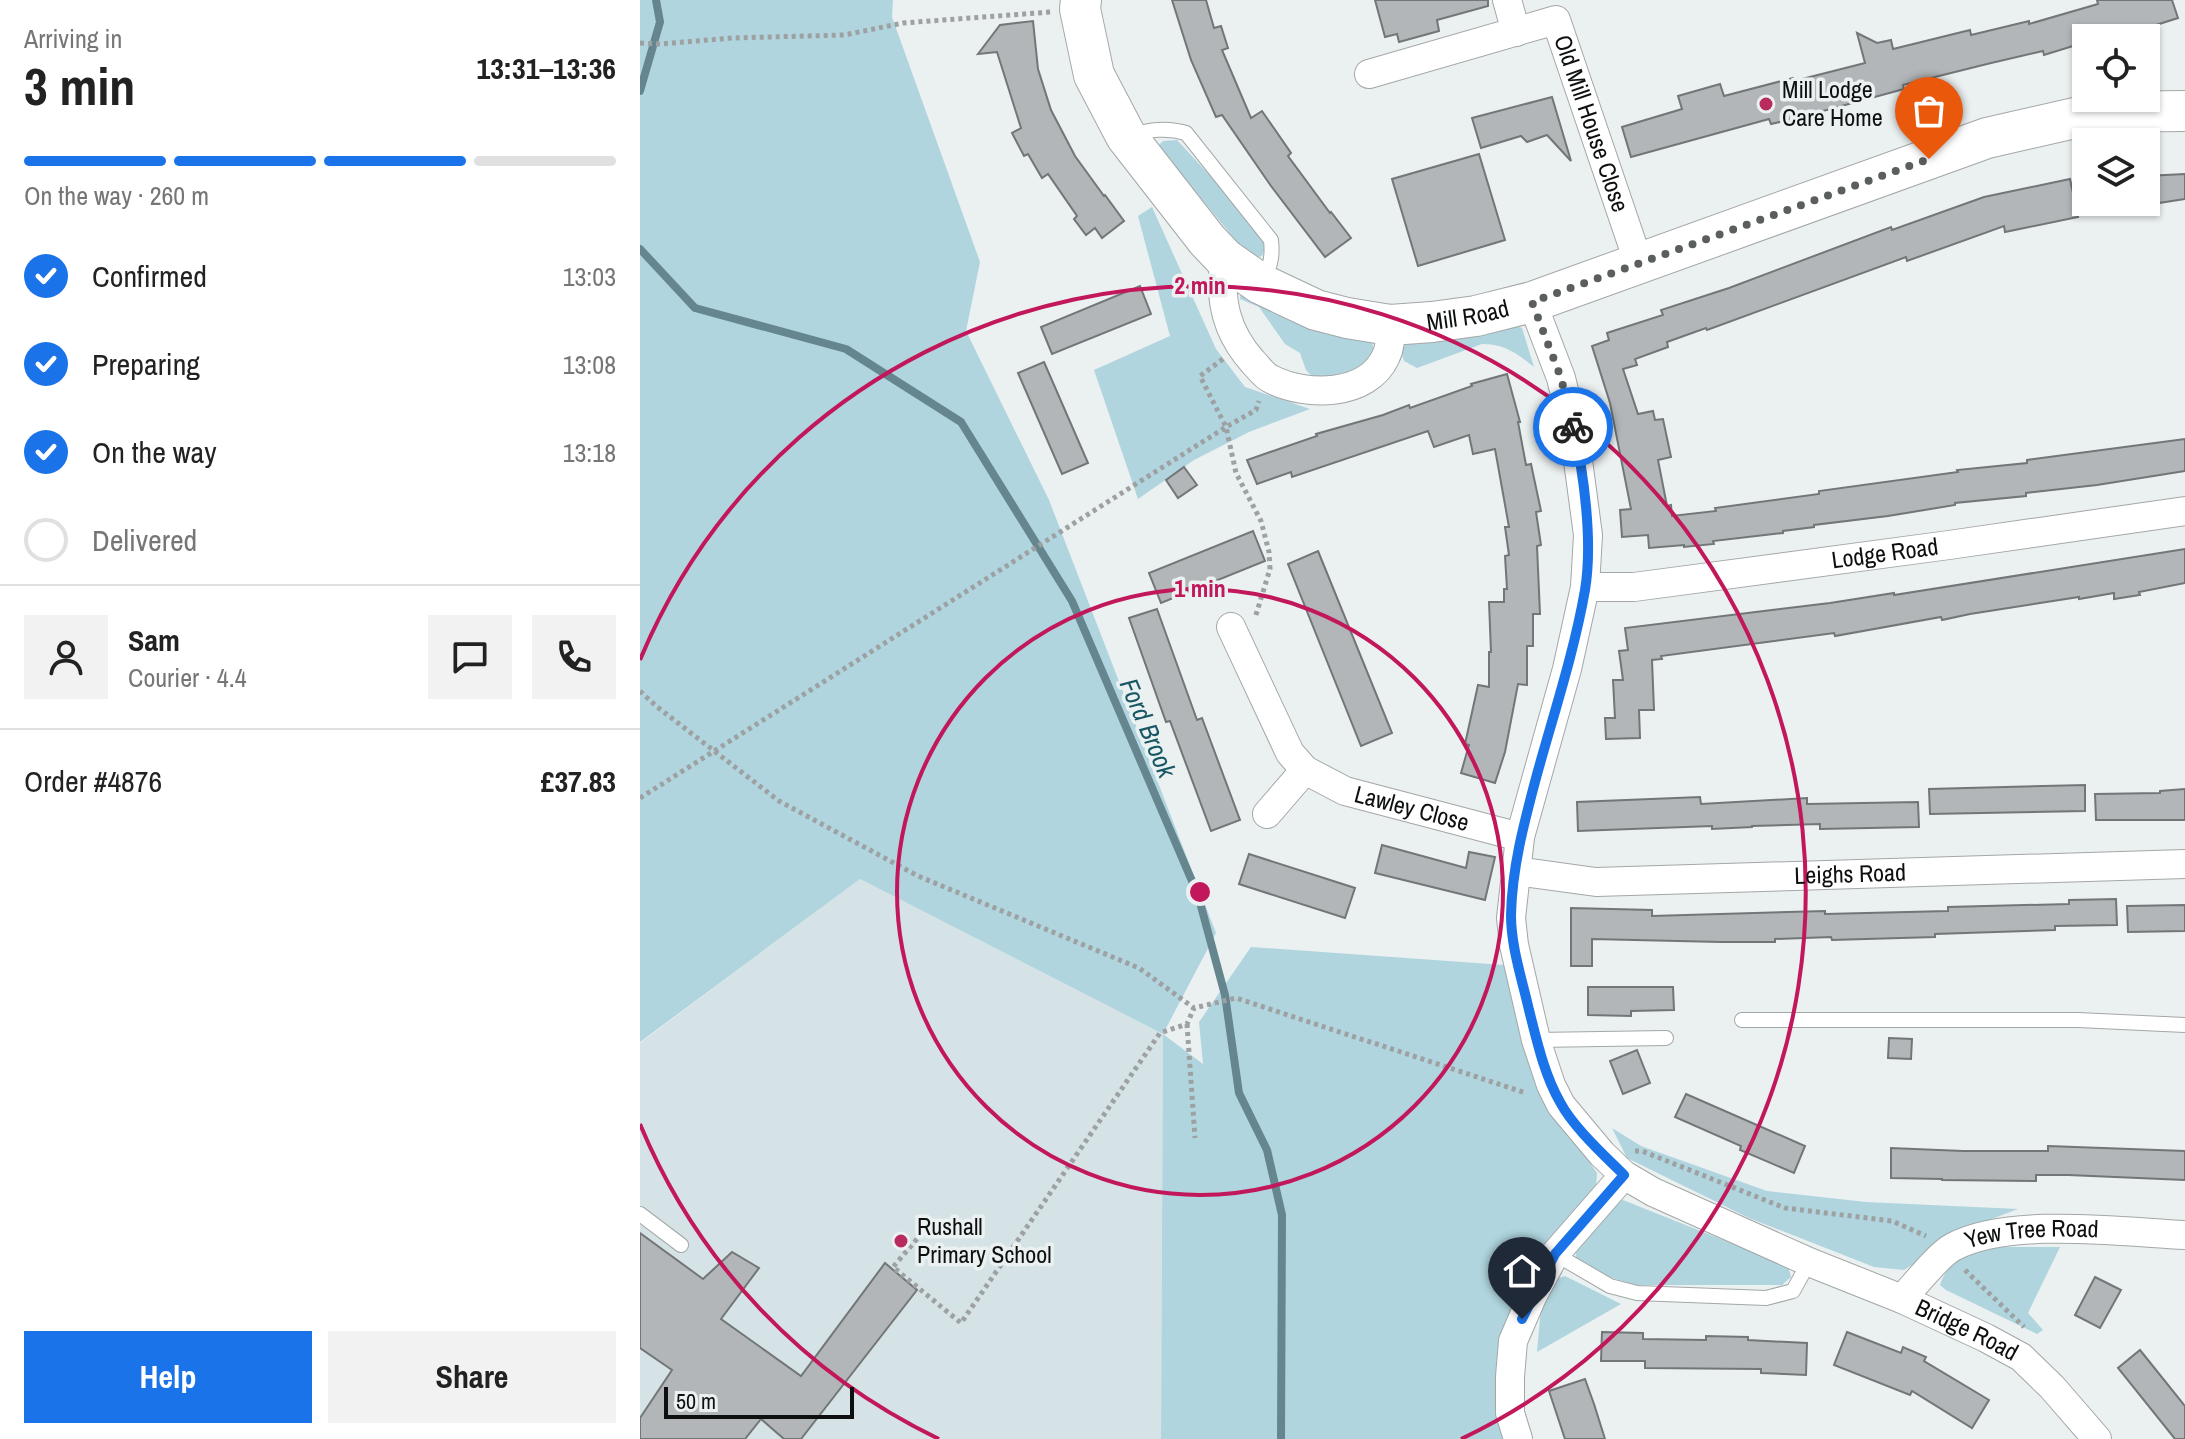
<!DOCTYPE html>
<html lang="en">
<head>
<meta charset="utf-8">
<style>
	:root { --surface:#fff; --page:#f2f2f2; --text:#222; --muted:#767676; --line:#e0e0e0; --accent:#1a73e8 }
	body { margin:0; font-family:"Archivo Narrow",sans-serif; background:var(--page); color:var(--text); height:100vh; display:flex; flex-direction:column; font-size:30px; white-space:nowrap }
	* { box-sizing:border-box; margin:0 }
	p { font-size:26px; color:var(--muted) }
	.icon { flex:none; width:44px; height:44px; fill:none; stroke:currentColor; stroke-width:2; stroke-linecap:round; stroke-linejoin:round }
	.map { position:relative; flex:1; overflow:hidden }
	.details { display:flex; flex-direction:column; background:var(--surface); width:640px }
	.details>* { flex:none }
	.controls { position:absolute; left:1432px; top:24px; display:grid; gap:16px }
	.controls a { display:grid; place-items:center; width:88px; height:88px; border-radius:0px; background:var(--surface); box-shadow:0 2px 6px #0004; font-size:40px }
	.scale { position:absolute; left:24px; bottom:20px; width:190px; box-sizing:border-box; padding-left:8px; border:4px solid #0e1010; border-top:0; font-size:22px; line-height:28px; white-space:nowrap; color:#0e1010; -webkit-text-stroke:6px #ebf0f1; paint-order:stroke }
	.pin { position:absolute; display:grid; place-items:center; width:68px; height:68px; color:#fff; margin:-82px -34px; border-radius:50% 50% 50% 0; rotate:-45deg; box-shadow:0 0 8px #0007 }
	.pin .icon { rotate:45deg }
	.courier { position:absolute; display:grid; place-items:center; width:80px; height:80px; margin:-40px; border:6px solid #1a73e8; border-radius:50%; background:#fff; color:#222; box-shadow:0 2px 10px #0007 }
	.headline em { font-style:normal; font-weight:700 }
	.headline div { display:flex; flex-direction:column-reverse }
	.headline { display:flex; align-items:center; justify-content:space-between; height:136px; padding:0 24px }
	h1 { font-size:52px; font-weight:700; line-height:60px }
	.bar { display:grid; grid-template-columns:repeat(4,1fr); gap:12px 8px; align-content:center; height:96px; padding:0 24px }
	.bar i { height:10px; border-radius:6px; background:var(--line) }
	.bar .selected { background:var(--accent) }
	.bar p { grid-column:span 4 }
	.line { display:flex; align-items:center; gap:20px; padding:0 24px; border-top:2px solid var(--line) }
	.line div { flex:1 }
	.round { display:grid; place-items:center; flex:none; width:84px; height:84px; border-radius:0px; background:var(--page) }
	ol { padding:0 24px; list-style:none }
	li { display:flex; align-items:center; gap:24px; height:88px }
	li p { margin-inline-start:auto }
	li .icon { padding:8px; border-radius:50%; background:var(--accent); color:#fff; stroke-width:4 }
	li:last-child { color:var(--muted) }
	li i { width:44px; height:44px; border:4px solid var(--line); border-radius:50% }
	.cta { display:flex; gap:16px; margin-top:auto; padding:16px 24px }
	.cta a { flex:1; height:92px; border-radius:0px; background:var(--accent); color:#fff; font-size:32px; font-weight:700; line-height:92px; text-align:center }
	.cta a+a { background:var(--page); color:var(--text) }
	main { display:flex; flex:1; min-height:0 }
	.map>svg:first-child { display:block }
	.built { fill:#d5e3e6 }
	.green { fill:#b0d5de }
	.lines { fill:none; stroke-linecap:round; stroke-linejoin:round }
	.stream { stroke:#65868e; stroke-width:8 }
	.building { fill:#b2b6b8; stroke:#727677; stroke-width:2 }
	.lane-casing { stroke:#a3a7a8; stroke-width:16 }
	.street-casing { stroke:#a3a7a8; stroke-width:30 }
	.secondary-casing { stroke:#a3a7a8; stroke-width:42 }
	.path { stroke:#9da1a2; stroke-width:5; stroke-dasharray:4 4; stroke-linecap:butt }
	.lane { stroke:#fff; stroke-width:14 }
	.street { stroke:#fff; stroke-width:28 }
	.secondary { stroke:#fff; stroke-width:40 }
	.done { stroke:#5b5e5f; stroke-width:8; stroke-dasharray:0 14.4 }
	.route { stroke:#1a73e8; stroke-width:10 }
	.ring { fill:none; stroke:#c2185b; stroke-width:4 }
	.poi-dot { fill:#b92b5f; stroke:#ebf0f1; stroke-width:3 }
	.labels { text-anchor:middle; stroke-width:7; stroke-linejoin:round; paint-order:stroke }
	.poi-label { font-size:24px; fill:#0e1010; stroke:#ebf0f1; text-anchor:start }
	.street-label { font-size:24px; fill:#0e1010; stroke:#ebf0f1 }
	.water-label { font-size:26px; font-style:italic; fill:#175764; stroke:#ebf0f1 }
	.centre { fill:#c2185b; stroke:#ebf0f1; stroke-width:4 }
	.ring-label { font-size:24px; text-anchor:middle; font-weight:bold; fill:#c2185b; stroke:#ebf0f1; stroke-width:7; stroke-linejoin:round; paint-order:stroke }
</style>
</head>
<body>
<main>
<section class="details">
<div class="headline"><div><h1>3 min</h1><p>Arriving in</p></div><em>13:31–13:36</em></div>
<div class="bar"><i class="selected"></i><i class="selected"></i><i class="selected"></i><i></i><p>On the way · 260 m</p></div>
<ol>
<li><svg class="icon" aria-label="check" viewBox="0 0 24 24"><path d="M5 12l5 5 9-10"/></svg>Confirmed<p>13:03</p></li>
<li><svg class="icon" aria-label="check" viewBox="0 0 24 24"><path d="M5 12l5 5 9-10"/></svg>Preparing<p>13:08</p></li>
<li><svg class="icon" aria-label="check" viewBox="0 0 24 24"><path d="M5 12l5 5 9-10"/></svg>On the way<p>13:18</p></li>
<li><i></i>Delivered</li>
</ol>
<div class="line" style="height:144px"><a class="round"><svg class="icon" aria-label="person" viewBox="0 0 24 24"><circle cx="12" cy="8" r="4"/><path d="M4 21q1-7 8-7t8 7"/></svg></a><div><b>Sam</b><p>Courier · 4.4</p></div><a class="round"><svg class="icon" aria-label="chat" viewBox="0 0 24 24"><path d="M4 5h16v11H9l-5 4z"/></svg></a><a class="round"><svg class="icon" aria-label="phone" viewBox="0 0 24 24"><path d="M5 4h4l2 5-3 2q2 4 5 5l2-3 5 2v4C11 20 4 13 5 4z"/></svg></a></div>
<div class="line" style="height:104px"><div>Order #4876</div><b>£37.83</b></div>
<div class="cta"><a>Help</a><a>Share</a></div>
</section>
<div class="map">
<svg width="1545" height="1439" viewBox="0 0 1545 1439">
	<rect width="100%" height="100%" fill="#ebf0f1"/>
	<polygon class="built" points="220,879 523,1034 521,1439 0,1439 0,1043"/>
	<g class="green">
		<polygon points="0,0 253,0 252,17 340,262 326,331 409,500 576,933 523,1034 563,1064 559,1022 611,947 864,965 906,1100 957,1173 956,1188 879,1293 868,1439 521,1439 523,1034 220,879 0,1042"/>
		<polygon points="537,140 586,193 626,246 622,256 611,259 518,146 523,141"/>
		<polygon points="512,207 576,349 605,387 670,409 609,432 554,460 498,499 454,370 530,336 498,216"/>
		<polygon points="601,288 732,340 734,352 729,363 696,377 675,379 666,370 660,353 645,344 619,307 600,299"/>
		<path d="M 868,323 L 882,328 L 894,367 C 876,353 865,344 842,344 L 777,368 L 764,361 L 761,351 L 770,338 Z"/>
		<polygon points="972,1128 1001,1146 1127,1191 1226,1202 1378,1209 1317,1232 1285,1257 1264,1270 1234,1267 1109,1218 987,1158"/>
		<polygon points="983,1200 1148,1266 1151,1277 1142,1285 996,1285 960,1274 936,1258 935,1247 974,1202"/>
		<path d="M 1344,1247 L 1420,1247 L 1388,1313 L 1403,1330 L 1397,1334 L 1306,1290 L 1300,1285 C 1308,1261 1322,1257 1344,1247 Z"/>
		<polygon points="925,1276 981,1304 897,1352 902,1296 908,1282"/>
	</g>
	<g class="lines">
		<g class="stream">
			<polyline points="0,91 20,22 16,0"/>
			<polyline points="0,249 55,308 206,349 321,422 432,601 558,895 585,995 599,1093 627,1150 642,1215 641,1439"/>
		</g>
	</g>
	<g class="building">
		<polygon points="532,0 566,0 574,28 581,26 588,48 582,50 611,118 622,111 651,153 648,156 690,213 691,212 711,238 685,257 631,186 582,115 576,117 551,60"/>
		<polygon points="735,0 848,0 848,6 797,20 799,31 759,42 757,34 745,37"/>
		<polygon points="1457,0 1532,0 1538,18 1475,38 1446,38 1446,42 1404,55 1403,51 1347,64 1263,85 1264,89 1161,117 1131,124 1129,119 991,157 982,127 1042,109 1038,96 1080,84 1084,96 1153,78 1154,81 1225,63 1217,33 1237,43 1251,40 1253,49 1330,30 1331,35 1389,21 1389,24 1458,4"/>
		<polygon points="393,21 398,69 411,110 435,156 464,196 465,195 484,221 462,238 455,228 446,235 434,219 437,216 408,174 402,178 388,154 384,156 372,133 381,128 357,52 338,54 360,25"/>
		<polygon points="912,97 931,161 907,135 887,142 881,136 841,148 832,118"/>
		<polygon points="839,154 865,240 778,266 752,179"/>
		<polygon points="1545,174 1545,199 1506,205 1506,176"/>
		<polygon points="1430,179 1438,217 1365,232 1364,226 1267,261 1266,257 1067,330 1066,328 1027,342 1028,347 995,359 997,365 983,369 998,414 1013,411 1015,420 1023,419 1031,457 1018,460 1027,506 1031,505 1032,516 1076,511 1075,508 1179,494 1179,491 1318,472 1317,470 1387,463 1387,460 1545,439 1545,471 1457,485 1386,493 1386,496 1315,503 1315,505 1248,516 1174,525 1174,527 1143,531 1143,533 1073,541 1074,544 1044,547 1044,545 1009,548 1008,535 982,537 980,510 991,509 970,403 952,346 969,340 967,333 1023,315 1021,310 1089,288 1251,227 1252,230 1344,197"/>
		<polygon points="500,286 511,314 412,354 401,327"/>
		<polygon points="404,362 448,463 422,474 378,373"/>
		<polygon points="867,374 880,422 878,422 886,465 891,464 901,511 896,512 901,545 897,546 900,614 893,614 893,646 887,646 887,685 878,684 865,752 855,783 821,773 829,745 825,744 838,685 849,687 849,652 851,652 849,602 864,602 864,589 867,589 865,556 869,555 865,527 869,527 855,449 833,454 829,435 794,447 788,431 652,477 651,472 617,484 607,460 677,436 676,434 743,415 769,405 770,408 832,386 831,384"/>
		<polygon points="544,467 557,485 538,498 526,480"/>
		<polygon points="613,531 625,561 521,603 509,573"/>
		<polygon points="1545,549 1545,583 1499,592 1500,595 1474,599 1474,593 1439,599 1439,597 1330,614 1302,620 1301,617 1195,636 1194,633 1021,656 1022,659 1012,660 1014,710 999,710 1000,738 966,739 965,718 975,718 973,680 983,680 979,651 988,650 985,628 1190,603 1254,593 1254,595"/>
		<polygon points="678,551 752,733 721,746 648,564"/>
		<polygon points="517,609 557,720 562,718 600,820 571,831 530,721 526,722 489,618"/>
		<polygon points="1445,785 1445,811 1290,814 1289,789"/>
		<polygon points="1545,789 1545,820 1456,820 1455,794 1520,793 1520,791"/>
		<polygon points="1060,797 1061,804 1167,798 1167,804 1278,802 1279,827 1180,829 1180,824 1112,826 1112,827 1072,829 1072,826 938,831 937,802"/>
		<polygon points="742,845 826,868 829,852 855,857 845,900 735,873"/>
		<polygon points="609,854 715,888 705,918 599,884"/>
		<polygon points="1476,899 1477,925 1415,926 1415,930 1295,934 1295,937 1192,940 1191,937 1164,938 1135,939 1135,942 1081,942 952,939 952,966 931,966 931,908 1012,910 1012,916 1185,911 1185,914 1308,911 1308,907 1429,904 1429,900"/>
		<polygon points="1545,905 1545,931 1488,932 1487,906"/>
		<polygon points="948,987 1033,987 1034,1010 991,1011 991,1016 948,1015"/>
		<polygon points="1249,1038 1272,1039 1271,1059 1248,1058"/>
		<polygon points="997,1050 1010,1083 983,1094 970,1061"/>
		<polygon points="1046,1094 1165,1146 1154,1173 1100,1150 1101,1146 1035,1117"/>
		<polygon points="1408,1146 1545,1151 1545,1180 1428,1175 1396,1175 1396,1181 1302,1180 1302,1179 1251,1178 1251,1148 1323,1151 1408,1151"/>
		<polygon points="0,1233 63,1279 92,1252 119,1268 81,1319 161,1376 245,1263 277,1290 161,1439 144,1439 121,1419 105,1439 0,1439 0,1418 32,1370 0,1348"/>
		<polygon points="1455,1277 1481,1290 1460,1328 1435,1315"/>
		<polygon points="962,1332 1003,1333 1003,1339 1066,1340 1066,1336 1108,1337 1108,1340 1167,1343 1166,1375 1121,1373 1121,1369 1005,1368 1005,1361 961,1361"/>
		<polygon points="1207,1332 1261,1353 1263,1347 1286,1357 1284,1361 1349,1400 1332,1428 1272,1391 1270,1395 1194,1365"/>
		<polygon points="1500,1350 1545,1406 1545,1439 1535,1439 1478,1368"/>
		<polygon points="945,1379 954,1404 965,1439 925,1439 909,1391"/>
	</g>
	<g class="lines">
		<defs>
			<g id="lane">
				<path d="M 490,135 C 510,130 526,127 546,133 L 631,240 C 633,258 630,268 621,283"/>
				<polyline points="1102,1020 1438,1020 1545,1025"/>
				<polyline points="896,1040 1026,1038"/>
				<polyline points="0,1214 41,1245"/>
				<polyline points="915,1254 970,1286 997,1293 1126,1298 1153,1291 1169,1262"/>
			</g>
			<g id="street">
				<polyline points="867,0 876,32"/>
				<path id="s1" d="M 729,74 L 916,20 L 999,264"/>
				<path d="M 585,259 C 578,299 586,332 613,362 C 619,368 624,376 631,379 C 666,397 728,397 746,356 C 751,346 750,336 750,325"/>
				<path id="s2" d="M 892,302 L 921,378 L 934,431 L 948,535 L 945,587 L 927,669 L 880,837 L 871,918 L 874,945 L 896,1040 L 911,1085 L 921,1105 L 962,1154 L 984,1175 L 1013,1192 L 1169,1262 L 1262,1299 L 1346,1338 L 1381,1357 L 1412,1387 L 1457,1439"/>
				<path id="s3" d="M 945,587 L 994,587 L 1309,545 L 1545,511"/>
				<path id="s4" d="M 591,627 L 650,753 L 665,770 L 705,791 L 880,837"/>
				<polyline points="627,814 665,770"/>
				<path id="s5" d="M 875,871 L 956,882 L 1545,864"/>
				<path id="s6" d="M 1262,1299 C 1275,1285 1298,1255 1313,1247 C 1369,1217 1482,1232 1545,1235"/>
				<polyline points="878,1439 870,1413 870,1377 873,1341 892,1297 915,1254 984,1175"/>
			</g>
			<g id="secondary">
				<path id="s7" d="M 441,0 L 440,9 L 454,75 L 486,136 L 567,240 L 585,259 L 621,284 L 676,310 L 707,318 L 750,325 L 792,322 L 836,316 L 892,302 L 1347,138 L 1461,112 L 1545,111"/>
			</g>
		</defs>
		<use href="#lane" class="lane-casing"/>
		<use href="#street" class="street-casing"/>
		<use href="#secondary" class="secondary-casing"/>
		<g class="path">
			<polyline points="0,43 20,44 92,38 204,35 263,23 411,12"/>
			<polyline points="583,359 560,376 586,427 616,410 619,401"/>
			<polyline points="0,691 16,706 139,801 278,876 499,968 554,1008 596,998 886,1093"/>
			<polyline points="0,798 586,427 596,473 621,521 629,552 630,569 615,618"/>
			<polyline points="547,1024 555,1138"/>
			<polyline points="995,1151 1002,1151 1145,1208 1252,1221 1286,1236"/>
			<polyline points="277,1239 253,1267 321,1323 520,1033 547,1024 554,1008"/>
			<polyline points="1325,1270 1384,1327"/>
		</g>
		<use href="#lane" class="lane"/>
		<use href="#street" class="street"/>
		<use href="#secondary" class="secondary"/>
	</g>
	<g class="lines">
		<polyline class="done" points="933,427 921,378 892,302 1289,159"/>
		<path class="route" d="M 882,1319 L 915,1254 L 984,1175 C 964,1155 933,1127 920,1102 C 904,1074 897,1041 889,1010 C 882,979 871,947 871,915 C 872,868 884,823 896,778 C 913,716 934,653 945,590 C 953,542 944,473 933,427"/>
	</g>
	<g class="ring">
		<circle cx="560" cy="892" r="303"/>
		<path d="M299 1439A606 606 0 0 1 0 1124M0 660A606 606 0 1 1 821 1439"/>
	</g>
	<g class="poi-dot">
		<circle cx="1126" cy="104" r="8"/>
		<circle cx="261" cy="1241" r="8"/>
	</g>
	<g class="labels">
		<g class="poi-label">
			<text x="1142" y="98">Mill Lodge<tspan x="1142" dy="28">Care Home</tspan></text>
			<text x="277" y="1235">Rushall<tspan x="277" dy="28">Primary School</tspan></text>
		</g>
		<g class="street-label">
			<text dy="8" stroke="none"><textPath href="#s1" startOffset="304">Old Mill House Close</textPath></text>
			<text dy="8" stroke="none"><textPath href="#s7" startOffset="562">Mill Road</textPath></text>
			<text dy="8" stroke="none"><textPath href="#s3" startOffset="302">Lodge Road</textPath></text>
			<text dy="8" stroke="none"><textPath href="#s4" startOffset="276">Lawley Close</textPath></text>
			<text dy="8" stroke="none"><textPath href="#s5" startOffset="336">Leighs Road</textPath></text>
			<text dy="8" stroke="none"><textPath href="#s6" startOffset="154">Yew Tree Road</textPath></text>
			<text dy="8" stroke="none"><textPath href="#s2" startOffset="1298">Bridge Road</textPath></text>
		</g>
		<g class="water-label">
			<text transform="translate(508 728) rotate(67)" y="9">Ford Brook</text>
		</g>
	</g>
	<circle cx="560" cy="892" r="12" class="centre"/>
	<g class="ring-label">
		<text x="560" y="294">2 min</text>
		<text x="560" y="597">1 min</text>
	</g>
</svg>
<div class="controls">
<a><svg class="icon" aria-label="locate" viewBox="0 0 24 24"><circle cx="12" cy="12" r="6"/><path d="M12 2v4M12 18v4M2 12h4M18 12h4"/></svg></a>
<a><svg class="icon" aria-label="layers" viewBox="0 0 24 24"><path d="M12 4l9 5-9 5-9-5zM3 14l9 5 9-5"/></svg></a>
</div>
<div class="scale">50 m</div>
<div class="pin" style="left:1289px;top:159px;background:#ea580c"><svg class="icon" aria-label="bag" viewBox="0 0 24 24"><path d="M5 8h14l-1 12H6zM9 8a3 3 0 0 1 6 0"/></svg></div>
<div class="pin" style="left:882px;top:1319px;background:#1f2937"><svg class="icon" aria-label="home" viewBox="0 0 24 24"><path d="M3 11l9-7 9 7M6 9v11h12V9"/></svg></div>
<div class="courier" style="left:933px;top:427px"><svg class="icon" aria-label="bike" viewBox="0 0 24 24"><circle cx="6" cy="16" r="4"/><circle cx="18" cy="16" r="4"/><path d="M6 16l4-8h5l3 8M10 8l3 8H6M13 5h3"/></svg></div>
</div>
</main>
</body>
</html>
